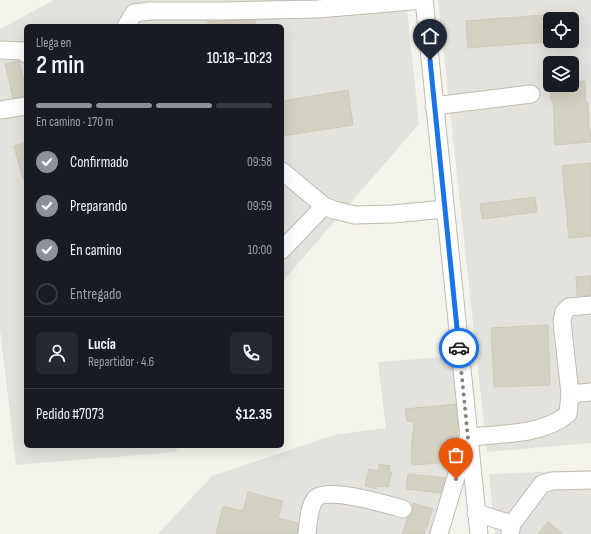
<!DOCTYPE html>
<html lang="es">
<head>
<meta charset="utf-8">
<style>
	:root { --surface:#171b24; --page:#242831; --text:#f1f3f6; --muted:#9ea1a6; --line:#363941; --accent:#8c9099 }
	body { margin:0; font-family:"Sofia Sans Condensed",sans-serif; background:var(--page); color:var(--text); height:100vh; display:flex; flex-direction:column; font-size:15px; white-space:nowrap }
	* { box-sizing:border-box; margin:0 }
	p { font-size:13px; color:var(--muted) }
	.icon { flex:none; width:22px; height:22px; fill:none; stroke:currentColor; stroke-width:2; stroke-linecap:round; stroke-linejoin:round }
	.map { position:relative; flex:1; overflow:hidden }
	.panel { position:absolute; left:24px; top:24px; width:260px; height:424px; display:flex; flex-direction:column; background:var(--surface); border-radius:6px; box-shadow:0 4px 16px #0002 }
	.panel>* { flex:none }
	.tools { position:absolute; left:543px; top:12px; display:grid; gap:8px }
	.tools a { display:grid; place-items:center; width:36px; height:36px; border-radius:6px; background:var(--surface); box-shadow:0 4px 16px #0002; font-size:20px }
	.pin { position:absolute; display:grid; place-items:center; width:34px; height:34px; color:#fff; margin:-41px -17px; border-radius:50% 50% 50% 0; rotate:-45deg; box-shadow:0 0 4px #0007 }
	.pin .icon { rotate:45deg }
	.courier { position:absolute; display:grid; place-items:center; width:40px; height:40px; margin:-20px; border:3px solid #1a73e8; border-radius:50%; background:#fff; color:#222; box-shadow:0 1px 5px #0007 }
	.head em { font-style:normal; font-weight:600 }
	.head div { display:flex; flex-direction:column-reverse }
	.head { display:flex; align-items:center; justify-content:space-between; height:68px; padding:0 12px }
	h1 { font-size:26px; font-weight:600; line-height:30px }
	.bar { display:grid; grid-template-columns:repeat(4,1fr); gap:6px 4px; align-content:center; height:48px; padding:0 12px }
	.bar i { height:5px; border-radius:3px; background:var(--line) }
	.bar .current { background:var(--accent) }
	.bar p { grid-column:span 4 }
	.line { display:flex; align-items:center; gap:10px; padding:0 12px; border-top:1px solid var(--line) }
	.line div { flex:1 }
	.round { display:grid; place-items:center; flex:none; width:42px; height:42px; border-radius:6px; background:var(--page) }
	ol { padding:0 12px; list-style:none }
	li { display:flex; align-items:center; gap:12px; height:44px }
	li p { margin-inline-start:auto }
	li .icon { padding:4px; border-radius:50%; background:var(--accent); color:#fff; stroke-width:4 }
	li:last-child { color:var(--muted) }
	li i { width:22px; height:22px; border:2px solid var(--line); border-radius:50% }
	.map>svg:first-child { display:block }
	.industrial { fill:#e4e2dd; fill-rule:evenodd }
	.building { fill:#d5d1c2; stroke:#cfcab6 }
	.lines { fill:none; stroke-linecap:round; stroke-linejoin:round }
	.minor-casing { stroke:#bfbcaf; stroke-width:19 }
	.minor { stroke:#fff; stroke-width:17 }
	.done { stroke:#848278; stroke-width:4; stroke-dasharray:0 7.2 }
	.route { stroke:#1a73e8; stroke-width:5 }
</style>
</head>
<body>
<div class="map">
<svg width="591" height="534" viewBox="0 0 591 534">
	<rect width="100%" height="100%" fill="#f4f3ec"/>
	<g class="industrial">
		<polygon points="54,0 406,0 419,124 282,282 282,26 26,26 26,446 179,446 175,452 16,465 0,329 0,29"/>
		<path d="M 438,0 L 591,0 L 591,443 L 487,452 ZM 550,19 L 572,19 L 572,41 L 550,41 ZM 550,63 L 572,63 L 572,85 L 550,85 Z"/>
		<polygon points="459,356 466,437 433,534 158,534 212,476 334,435 386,428 378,362"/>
		<polygon points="591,470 591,534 495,534 489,474"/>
	</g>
	<g class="building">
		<polygon points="543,15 545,42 468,48 466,21"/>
		<polygon points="255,20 256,26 208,26 208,21"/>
		<polygon points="19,61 26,90 26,96 13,98 5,64"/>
		<polygon points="585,81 586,102 588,102 589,128 590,128 591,142 555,145 553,100 551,100 550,85 572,85 572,82"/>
		<polygon points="348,90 353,125 282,136 282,101"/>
		<polygon points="26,143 26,178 23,179 14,146"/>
		<polygon points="591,163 591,236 569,238 562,166"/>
		<polygon points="535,197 537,212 482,219 480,204"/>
		<polygon points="591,276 591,295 577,296 576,277"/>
		<polygon points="548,325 550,385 494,387 491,328"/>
		<polygon points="456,404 458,427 457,438 450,462 412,465 411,452 414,422 407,421 405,409"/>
		<polygon points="379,464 390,466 389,472 392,472 388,487 377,486 377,489 365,486 369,469 378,471"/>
		<polygon points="408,474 445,478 441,493 406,489"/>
		<polygon points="248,492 283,501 278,518 298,523 297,534 216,534 223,506 243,511"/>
		<polygon points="413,503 433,509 424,534 402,534 408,517 412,512"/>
		<polygon points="548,522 563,534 538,534"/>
	</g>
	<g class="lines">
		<defs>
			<g id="minor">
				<polyline points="424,0 479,534"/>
				<polyline points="126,26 134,13 150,11 224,11 318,9 424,0"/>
				<polyline points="0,50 25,51 26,54"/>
				<polyline points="434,106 531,94"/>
				<polyline points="0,110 26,106"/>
				<polyline points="282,171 324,206 334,210 355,215 392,214 445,209"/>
				<polyline points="282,250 324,206"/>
				<polyline points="570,394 591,392"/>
				<polyline points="476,513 512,524"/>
				<path d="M 307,534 C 308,525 309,505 316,498 C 328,487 386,504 403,509"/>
				<path d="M 439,534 L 468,437 C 500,434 543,435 568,414 L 570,394 L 562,321 L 564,312 L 569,307 L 591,305"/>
				<polyline points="510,534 512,524 542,484 552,481 591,480"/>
			</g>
		</defs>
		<use href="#minor" class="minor-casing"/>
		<use href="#minor" class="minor"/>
	</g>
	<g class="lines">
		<polyline class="done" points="456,479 468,438 459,348"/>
		<polyline class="route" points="430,60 459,348"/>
	</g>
</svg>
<div class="tools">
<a><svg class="icon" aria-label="locate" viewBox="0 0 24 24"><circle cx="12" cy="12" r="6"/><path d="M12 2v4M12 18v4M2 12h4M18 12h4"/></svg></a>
<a><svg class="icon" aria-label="layers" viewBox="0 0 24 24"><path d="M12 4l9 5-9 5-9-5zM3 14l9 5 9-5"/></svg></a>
</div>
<div class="pin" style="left:456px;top:479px;background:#ea580c"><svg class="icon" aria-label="bag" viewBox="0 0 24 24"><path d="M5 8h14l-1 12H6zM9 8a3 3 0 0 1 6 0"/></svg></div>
<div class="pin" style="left:430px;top:60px;background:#1f2937"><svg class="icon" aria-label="home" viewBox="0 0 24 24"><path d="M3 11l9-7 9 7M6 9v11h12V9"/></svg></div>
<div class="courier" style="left:459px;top:348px"><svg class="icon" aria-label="car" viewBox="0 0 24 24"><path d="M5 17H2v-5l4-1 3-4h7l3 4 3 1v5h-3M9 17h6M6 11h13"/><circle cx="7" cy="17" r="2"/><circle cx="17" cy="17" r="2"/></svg></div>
<section class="panel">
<div class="head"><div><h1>2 min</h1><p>Llega en</p></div><em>10:18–10:23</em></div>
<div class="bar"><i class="current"></i><i class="current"></i><i class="current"></i><i></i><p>En camino · 170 m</p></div>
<ol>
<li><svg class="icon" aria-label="check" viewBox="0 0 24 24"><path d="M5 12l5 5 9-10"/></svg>Confirmado<p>09:58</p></li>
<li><svg class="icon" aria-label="check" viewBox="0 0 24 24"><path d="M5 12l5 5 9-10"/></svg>Preparando<p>09:59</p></li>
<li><svg class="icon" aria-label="check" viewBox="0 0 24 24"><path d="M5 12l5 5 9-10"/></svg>En camino<p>10:00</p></li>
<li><i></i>Entregado</li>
</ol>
<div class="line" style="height:72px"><a class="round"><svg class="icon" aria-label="person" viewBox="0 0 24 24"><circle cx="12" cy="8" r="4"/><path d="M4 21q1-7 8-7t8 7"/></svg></a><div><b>Lucía</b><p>Repartidor · 4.6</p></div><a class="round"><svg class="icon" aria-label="phone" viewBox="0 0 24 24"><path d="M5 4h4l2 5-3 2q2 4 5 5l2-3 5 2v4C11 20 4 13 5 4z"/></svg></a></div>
<div class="line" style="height:52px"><div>Pedido #7073</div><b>$12.35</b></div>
</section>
</div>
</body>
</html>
